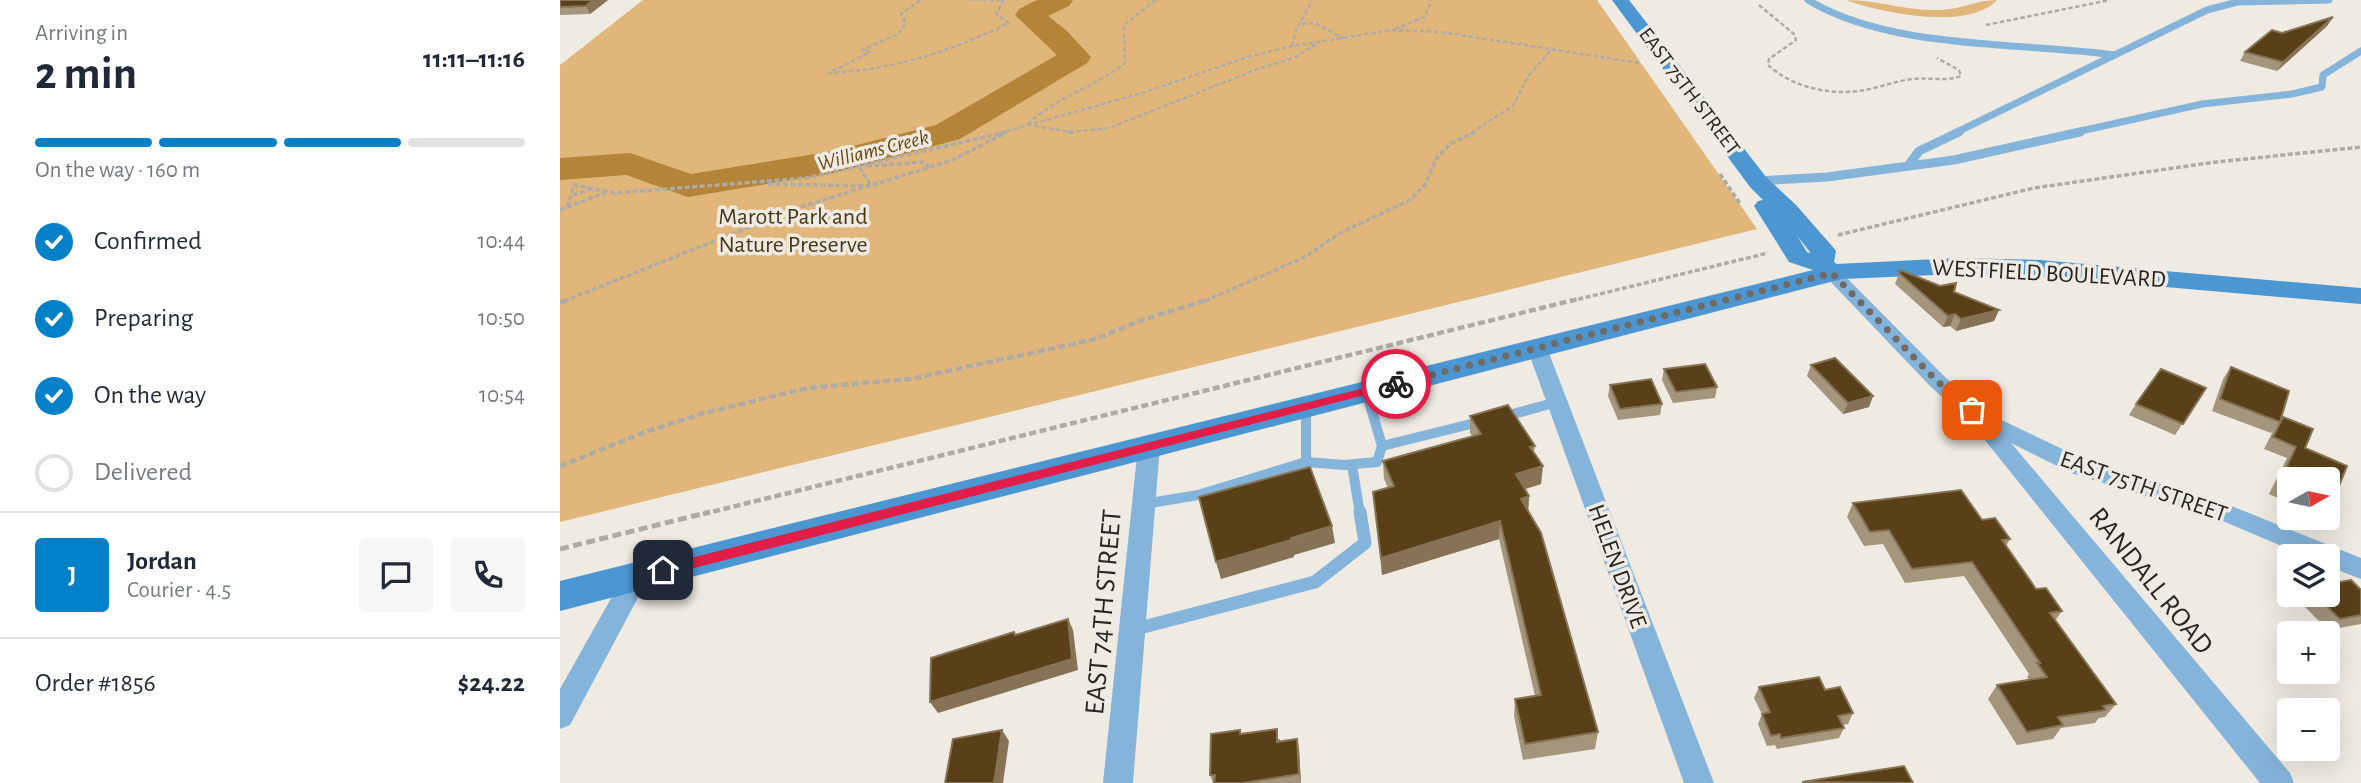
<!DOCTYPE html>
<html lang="en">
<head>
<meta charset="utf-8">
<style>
	:root { --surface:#fff; --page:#f6f6f7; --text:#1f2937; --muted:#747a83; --line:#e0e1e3; --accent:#0280c8 }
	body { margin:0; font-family:"Alegreya Sans",sans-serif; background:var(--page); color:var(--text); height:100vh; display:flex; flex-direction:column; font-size:26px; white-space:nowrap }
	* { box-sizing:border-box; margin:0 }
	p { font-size:23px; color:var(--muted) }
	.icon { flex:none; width:38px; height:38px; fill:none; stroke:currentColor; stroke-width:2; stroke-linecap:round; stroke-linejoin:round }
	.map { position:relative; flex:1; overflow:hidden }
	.panel { display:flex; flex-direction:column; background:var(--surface); width:560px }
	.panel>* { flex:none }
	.needle { width:46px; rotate:81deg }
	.tools { position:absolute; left:1717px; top:467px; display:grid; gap:14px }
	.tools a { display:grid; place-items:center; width:63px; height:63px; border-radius:7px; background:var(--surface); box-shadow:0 7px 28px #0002; font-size:35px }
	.pin { position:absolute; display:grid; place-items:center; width:60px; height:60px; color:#fff; margin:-30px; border-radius:14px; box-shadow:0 4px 10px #0006 }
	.courier { position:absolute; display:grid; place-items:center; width:70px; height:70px; margin:-35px; border:5px solid #e11d48; border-radius:50%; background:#fff; color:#222; box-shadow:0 2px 9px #0007 }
	.summary em { font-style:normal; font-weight:600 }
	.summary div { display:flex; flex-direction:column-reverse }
	.summary { display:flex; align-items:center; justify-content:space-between; height:119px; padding:0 35px }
	h1 { font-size:46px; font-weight:600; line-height:52px }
	.bar { display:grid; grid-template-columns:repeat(4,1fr); gap:10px 7px; align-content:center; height:84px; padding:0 35px }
	.bar i { height:9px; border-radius:5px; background:var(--line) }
	.bar .selected { background:var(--accent) }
	.bar p { grid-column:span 4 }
	.line { display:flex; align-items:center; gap:18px; padding:0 35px; border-top:2px solid var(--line) }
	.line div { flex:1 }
	.round { display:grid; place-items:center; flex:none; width:74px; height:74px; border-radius:7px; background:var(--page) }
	ol { padding:0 35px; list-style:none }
	li { display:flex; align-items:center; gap:21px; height:77px }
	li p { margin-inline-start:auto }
	li .icon { padding:7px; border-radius:50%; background:var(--accent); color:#fff; stroke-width:4 }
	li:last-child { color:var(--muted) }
	li i { width:38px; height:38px; border:4px solid var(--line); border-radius:50% }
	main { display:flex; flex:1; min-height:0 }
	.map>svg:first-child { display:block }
	.green { fill:#e0b67a }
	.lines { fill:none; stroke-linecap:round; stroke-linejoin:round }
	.river { fill:#b48438; fill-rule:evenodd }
	.path-far3 { stroke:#afaba4; stroke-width:2.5; stroke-dasharray:4.5 2.5; stroke-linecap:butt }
	.path-far2 { stroke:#afaba4; stroke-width:3.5; stroke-dasharray:5 2.5; stroke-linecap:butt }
	.path-far1 { stroke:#afaba4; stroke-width:4.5; stroke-dasharray:7 3.5; stroke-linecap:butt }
	.path { stroke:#afaba4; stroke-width:5; stroke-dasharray:9 4.5; stroke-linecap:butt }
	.lane-far3 { stroke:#85b4db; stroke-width:7 }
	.lane-far2 { stroke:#85b4db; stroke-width:9 }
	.lane-far1 { stroke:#85b4db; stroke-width:10 }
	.lane { stroke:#85b4db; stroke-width:13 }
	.street { fill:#85b4db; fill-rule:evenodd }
	.secondary { fill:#4c97d1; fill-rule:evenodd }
	.wall { fill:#a4957d }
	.shaded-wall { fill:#867355 }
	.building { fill:#594018; stroke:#867355; stroke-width:2 }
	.route { fill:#e11d48 }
	.done { stroke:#6e6b66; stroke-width:7; stroke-dasharray:0 12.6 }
	.labels { text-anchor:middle; stroke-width:7; stroke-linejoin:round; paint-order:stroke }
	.far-street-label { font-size:21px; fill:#282623; stroke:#efeae2 }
	.far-water-label { font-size:21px; font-style:italic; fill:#674609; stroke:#efeae2 }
	.park-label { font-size:24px; fill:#4b3716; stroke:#efeae2 }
	.street-label { font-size:24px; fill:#282623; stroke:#efeae2 }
	.near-street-label { font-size:28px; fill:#282623; stroke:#efeae2 }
</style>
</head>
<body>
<main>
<section class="panel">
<div class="summary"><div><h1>2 min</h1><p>Arriving in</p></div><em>11:11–11:16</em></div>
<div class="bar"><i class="selected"></i><i class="selected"></i><i class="selected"></i><i></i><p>On the way · 160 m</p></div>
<ol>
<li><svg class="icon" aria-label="check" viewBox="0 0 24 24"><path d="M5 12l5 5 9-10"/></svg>Confirmed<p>10:44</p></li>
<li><svg class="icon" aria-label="check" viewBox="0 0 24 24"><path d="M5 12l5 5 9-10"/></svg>Preparing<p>10:50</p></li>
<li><svg class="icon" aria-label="check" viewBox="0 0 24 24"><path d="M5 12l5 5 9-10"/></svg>On the way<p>10:54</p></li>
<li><i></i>Delivered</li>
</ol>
<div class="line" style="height:126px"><b class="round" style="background:var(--accent);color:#fff">J</b><div><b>Jordan</b><p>Courier · 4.5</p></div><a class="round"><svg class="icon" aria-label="chat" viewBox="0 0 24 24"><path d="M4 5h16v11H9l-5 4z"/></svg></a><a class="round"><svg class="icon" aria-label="phone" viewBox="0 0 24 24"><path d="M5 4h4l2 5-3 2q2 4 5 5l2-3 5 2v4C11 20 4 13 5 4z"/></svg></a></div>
<div class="line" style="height:91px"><div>Order #1856</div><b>$24.22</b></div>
</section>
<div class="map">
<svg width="1801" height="783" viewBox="0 0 1801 783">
	<rect width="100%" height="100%" fill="#efeae2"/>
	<g class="green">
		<polygon points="83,0 1037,0 1197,229 0,522 0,65"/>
		<path d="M 1286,0 C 1317,0 1347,11 1379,10 C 1400,10 1416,0 1437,0 C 1409,31 1322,13 1286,0 Z"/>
	</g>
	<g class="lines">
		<polygon class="river" points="477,0 513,0 509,6 488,16 506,30 531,57 527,63 400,139 274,173 128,197 66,175 0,180 0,158 70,153 131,174 273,151 376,125 497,55 455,15 459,9"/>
		<g class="path-far3">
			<path d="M 360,0 L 341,14 L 346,23 L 338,34 L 302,50 L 310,52 L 269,73 C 333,70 391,51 449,23 L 436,14 L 444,0 L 407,0"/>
			<path d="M 1199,5 L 1234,34 L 1236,40 L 1209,59 L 1208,65 C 1233,88 1272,96 1305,90 C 1321,87 1336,81 1352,79 C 1369,77 1385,82 1401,76 L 1399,70 L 1377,58"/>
			<polyline points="742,24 755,23 783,38"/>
			<polyline points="1426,25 1550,0"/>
			<polyline points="835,29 864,17 872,0"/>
			<polyline points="732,46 736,30 752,1"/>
			<path d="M 468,124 C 496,97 535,87 565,63 L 564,25 L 596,0"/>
			<polyline points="475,126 510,132 549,128 698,69 734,58 756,44"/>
			<polyline points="440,133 582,93 691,56 732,46 831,30 881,32 1080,63"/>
			<polyline points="911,133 953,106 969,75 990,51"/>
		</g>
		<g class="path-far2">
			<polyline points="508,132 514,132"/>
			<polyline points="307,166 365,162 370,168"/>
			<polyline points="1160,174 1181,205"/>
			<polyline points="208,184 311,186 299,166"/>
			<polyline points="13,195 34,188"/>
			<polyline points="7,207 45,193"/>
			<polyline points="0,210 7,207 14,185 55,193 246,178 447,132"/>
			<polyline points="1278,235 1474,188 1656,162 1801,147"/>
			<polyline points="4,301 240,207 390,161 446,133"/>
			<polyline points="645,301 745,257 780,233 850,200 865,185 876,159 890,144 915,132"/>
			<polyline points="1011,301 1208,253"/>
		</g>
		<g class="path-far1">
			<polyline points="0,303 9,299"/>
			<polyline points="0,466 85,432 144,413 248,388 350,379 509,345 538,338 582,320 650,299"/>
			<polyline points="143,514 1018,299"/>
		</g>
		<polyline class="path" points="0,549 150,512"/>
		<g class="lane-far3">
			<path d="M 1248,0 C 1330,50 1461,42 1555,55"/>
			<polyline points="1395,133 1647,10 1677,2 1769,0"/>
			<polyline points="1512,133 1642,104 1732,94 1762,87 1763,75 1801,51"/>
		</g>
		<g class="lane-far2">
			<polyline points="1348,166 1359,151 1399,132"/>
			<polyline points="1198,181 1267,177 1394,160 1520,132"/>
		</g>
		<g class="lane-far1">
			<polyline points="942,417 997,402"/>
			<polyline points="822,446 923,421"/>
			<polyline points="746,462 784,465 817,462 822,446 806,391"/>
			<polyline points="792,465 800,514"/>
			<polyline points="584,504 638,495 746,462 746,407"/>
		</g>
		<polyline class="lane" points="572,630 755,582 805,543 800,512"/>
		<g class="street">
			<polygon points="1272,268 1278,269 1385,377 1425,412 1527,461 1674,507 1801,558 1801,579 1768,566 1768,556 1745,556 1658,519 1511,473 1451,443 1730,773 1734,783 1700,783 1412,424 1371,387 1266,277 1263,273"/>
			<polygon points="977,342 984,344 987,348 1154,783 1124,783 967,348 970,344"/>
			<polygon points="589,438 597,440 600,446 573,783 543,783 578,446 581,440"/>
			<polygon points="76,567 85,570 89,577 10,725 0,729 0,689 67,570"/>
		</g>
		<path class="secondary" d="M 1052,0 L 1069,0 L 1206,177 L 1236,205 L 1272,246 L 1276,251 L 1274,262 L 1277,264 L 1398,258 L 1480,260 L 1801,288 L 1801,304 L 1480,276 L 1398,274 L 1282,279 L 0,611 L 0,581 L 1253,270 L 1229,262 L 1194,206 L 1198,201 L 1203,200 L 1190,187 ZM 1237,236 L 1250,252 L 1250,253 L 1247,252 Z"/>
	</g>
	<g class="wall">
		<polygon points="0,0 48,0 30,14 0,15"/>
		<polygon points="1773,17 1767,26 1717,71 1680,61 1685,52 1722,33"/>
		<polygon points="1339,273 1394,292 1439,310 1434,321 1396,331 1390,326 1383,327 1335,284"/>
		<polygon points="1251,365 1313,396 1309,407 1283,414 1247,376"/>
		<polygon points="1671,367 1729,391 1721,420 1723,417 1753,429 1745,448 1787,466 1771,506 1768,510 1768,480 1729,480 1729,503 1709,494 1727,458 1704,449 1713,431 1711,433 1652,411 1663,379"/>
		<polygon points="1104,369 1157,387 1155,398 1113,403 1102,380"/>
		<polygon points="1050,385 1102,404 1100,415 1058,420 1048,396"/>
		<polygon points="1646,388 1615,435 1569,415 1576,404"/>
		<polygon points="910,416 975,446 974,453 981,484 965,489 969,496 968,512 1038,732 1035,749 963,760 954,716 955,699 975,696 939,539 822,575 813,492 828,488 824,479 823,461 912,436 910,433"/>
		<polygon points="1293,503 1422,520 1450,539 1446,546 1476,589 1502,611 1495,621 1556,704 1545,717 1539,718 1535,723 1501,728 1493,739 1457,745 1428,699 1437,685 1470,680 1467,677 1469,674 1404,576 1345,583 1323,544 1304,546 1287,517"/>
		<polygon points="1801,590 1801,624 1768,630 1737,599 1741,595 1768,595"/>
		<polygon points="1199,687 1265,690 1293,713 1288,724 1283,725 1284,728 1279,738 1217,749 1215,745 1207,746 1198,724 1202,714 1194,698"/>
		<polygon points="681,734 720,739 720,742 737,739 739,750 741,783 653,783 650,775"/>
	</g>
	<g class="shaded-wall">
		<polygon points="33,0 48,0 30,14 26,6"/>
		<polygon points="1773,17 1767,26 1717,71 1723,62"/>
		<polygon points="1439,310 1434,321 1396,331 1401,319"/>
		<polygon points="1395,314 1390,326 1383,327 1388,316"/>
		<polygon points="1313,396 1309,407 1283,414 1288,403"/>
		<polygon points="983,466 981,484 955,492 956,474"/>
		<polygon points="969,496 968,514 961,499"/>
		<polygon points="940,521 939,539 822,575 821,558"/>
		<polygon points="772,526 775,543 734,555 734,557 661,579 656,562"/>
		<polygon points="508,619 513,630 518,670 378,713 370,702"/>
		<polygon points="442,730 449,741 443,783 434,783"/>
		<polygon points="737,739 739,750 741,783 739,774"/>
	</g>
	<g class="building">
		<polygon points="0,0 33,0 26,6 0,7"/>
		<polygon points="1773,17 1723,62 1685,52 1712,30 1722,33"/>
		<polygon points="1340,270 1380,286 1396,283 1394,292 1439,310 1401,319 1395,314 1388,316 1339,273"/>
		<polygon points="1275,358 1313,396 1288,403 1251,365"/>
		<polygon points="1145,364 1157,387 1116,392 1104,369"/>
		<polygon points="1671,367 1729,391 1720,422 1660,399"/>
		<polygon points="1601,369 1646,388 1623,424 1576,404"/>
		<polygon points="1091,379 1102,404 1060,409 1050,385"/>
		<polygon points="948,405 975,446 970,447 983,466 956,474 969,496 961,499 981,533 1038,732 965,744 955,699 981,695 940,521 821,558 813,492 834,486 823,461 921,434 910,416"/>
		<polygon points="1723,417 1753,429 1745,448 1787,466 1771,506 1768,505 1768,480 1729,480 1729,488 1719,483 1736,447 1713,437"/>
		<polygon points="750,467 772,526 731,538 731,540 656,562 639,497"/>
		<polygon points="1401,490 1422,520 1435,518 1450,539 1442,540 1476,589 1486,588 1502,611 1490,613 1556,704 1543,706 1546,710 1498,717 1503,725 1467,732 1437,685 1487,677 1477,663 1480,663 1412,562 1352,569 1329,530 1310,532 1293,503"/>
		<polygon points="1791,580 1801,590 1801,615 1780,619 1755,595 1768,595 1768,584"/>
		<polygon points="508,619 512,659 370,702 371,658 454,632 455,635"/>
		<polygon points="1259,677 1265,690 1280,687 1293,713 1278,716 1284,728 1221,738 1220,734 1211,736 1202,714 1210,712 1199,687"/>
		<polygon points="717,729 717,742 737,739 739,774 683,783 654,783 655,775 650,775 651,734 680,730 680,734"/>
		<polygon points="442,730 434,783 385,783 393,739"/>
		<polygon points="1344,766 1353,783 1242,782"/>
	</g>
	<polygon class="route" points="836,380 840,381 840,386 103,576 96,570 103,565"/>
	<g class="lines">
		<polyline class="done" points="836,384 1272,273 1378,382 1412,410"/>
	</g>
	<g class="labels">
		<g class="far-street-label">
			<text transform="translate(1130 91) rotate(53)" y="7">EAST 75TH STREET</text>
		</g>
		<g class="far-water-label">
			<text transform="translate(313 150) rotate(-14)" y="7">Williams Creek</text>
		</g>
		<g class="park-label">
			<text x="233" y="224">Marott Park and<tspan x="233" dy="28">Nature Preserve</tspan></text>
		</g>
		<g class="street-label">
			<text transform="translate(1489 273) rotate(3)" y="8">WESTFIELD BOULEVARD</text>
			<text transform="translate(1584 486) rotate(19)" y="8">EAST 75TH STREET</text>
			<text transform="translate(1058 566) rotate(70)" y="8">HELEN DRIVE</text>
		</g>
		<g class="near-street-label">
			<text transform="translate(1592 580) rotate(51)" y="10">RANDALL ROAD</text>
			<text transform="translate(542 612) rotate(-85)" y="10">EAST 74TH STREET</text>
		</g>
	</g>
</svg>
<div class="tools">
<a><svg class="needle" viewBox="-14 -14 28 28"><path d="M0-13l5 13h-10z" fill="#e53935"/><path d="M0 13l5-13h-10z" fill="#747a83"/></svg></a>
<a><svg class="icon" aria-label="layers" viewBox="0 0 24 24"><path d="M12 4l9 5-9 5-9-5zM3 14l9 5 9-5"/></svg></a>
<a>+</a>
<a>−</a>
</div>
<div class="pin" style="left:1412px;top:410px;background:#ea580c"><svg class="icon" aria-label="bag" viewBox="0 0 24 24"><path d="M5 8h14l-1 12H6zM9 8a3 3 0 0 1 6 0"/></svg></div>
<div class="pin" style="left:103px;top:570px;background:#1f2937"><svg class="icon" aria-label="home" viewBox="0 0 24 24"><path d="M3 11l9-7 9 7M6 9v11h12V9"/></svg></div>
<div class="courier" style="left:836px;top:384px"><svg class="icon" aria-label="bike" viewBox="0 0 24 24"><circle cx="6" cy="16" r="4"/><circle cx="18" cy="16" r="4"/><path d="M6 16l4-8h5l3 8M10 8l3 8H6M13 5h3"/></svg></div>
</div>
</main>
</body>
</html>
